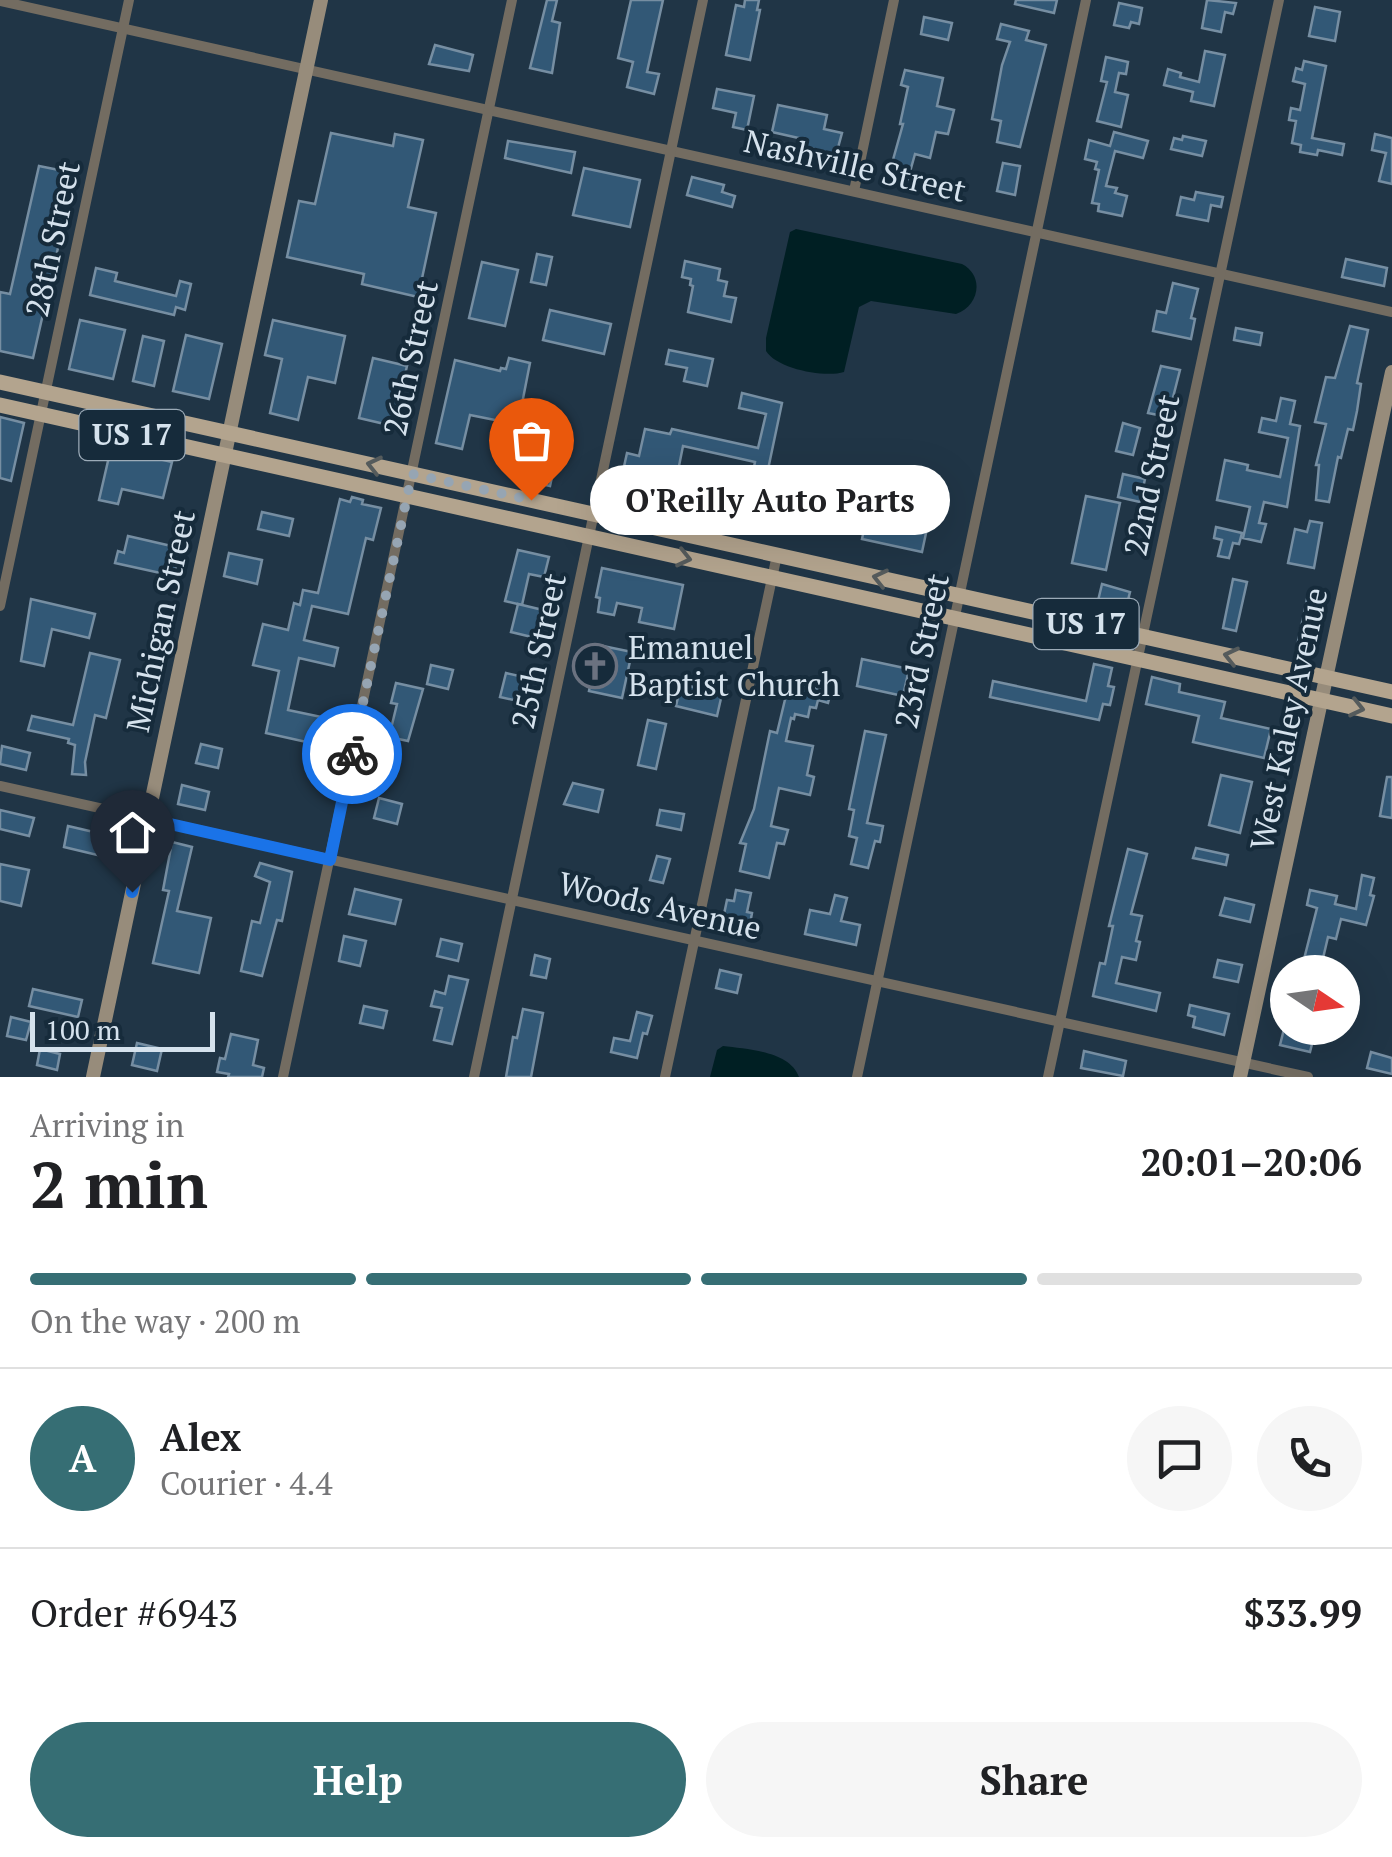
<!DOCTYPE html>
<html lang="en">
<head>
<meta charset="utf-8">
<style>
	:root { --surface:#fff; --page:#f6f6f6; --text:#202124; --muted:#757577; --line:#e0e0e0; --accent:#366e74 }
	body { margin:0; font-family:"PT Serif",serif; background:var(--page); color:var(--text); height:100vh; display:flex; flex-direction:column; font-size:38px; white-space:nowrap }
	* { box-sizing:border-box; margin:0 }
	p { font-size:32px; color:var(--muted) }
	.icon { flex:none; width:55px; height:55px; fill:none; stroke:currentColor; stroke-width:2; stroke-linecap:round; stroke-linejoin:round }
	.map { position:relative; height:1077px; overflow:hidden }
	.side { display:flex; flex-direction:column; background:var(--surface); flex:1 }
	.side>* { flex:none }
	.needle { width:65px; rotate:103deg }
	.buttons { position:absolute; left:1270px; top:955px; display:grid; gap:20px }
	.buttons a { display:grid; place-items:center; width:90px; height:90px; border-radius:50%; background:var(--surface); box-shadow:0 10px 40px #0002; font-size:50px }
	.scale { position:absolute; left:30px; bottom:25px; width:185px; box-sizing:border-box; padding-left:10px; border:5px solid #d5e2ed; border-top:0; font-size:28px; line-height:35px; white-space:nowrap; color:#d5e2ed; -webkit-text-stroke:8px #162b3b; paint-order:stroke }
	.pin { position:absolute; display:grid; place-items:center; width:85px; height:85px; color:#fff; margin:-102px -42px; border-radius:50% 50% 50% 0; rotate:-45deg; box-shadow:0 0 10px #0007 }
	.pin .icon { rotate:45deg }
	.courier { position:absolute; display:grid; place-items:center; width:100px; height:100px; margin:-50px; border:8px solid #1a73e8; border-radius:50%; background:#fff; color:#222; box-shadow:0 2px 12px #0007 }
	.bubble { position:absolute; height:70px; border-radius:35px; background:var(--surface); box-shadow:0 10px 40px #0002; font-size:32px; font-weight:800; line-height:70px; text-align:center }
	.headline em { font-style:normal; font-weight:800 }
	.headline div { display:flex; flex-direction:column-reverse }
	.headline { display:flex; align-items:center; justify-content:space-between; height:170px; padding:0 30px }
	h1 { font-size:65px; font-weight:800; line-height:75px }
	.bar { display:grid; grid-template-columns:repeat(4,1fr); gap:15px 10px; align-content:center; height:120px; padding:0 30px }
	.bar i { height:12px; border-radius:8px; background:var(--line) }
	.bar .selected { background:var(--accent) }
	.bar p { grid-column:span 4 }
	.line { display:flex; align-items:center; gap:25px; padding:0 30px; border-top:2px solid var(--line) }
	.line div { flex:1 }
	.round { display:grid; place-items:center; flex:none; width:105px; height:105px; border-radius:52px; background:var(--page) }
	.button { display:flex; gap:20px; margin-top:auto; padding:20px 30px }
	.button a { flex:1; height:115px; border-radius:60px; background:var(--accent); color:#fff; font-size:40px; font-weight:800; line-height:115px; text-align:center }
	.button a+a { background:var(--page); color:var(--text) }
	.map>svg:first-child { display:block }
	.water { fill:#001f23 }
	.building { fill:#325876; stroke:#768ea2; stroke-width:2.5 }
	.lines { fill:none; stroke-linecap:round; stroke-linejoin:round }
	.street { stroke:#736c61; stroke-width:10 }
	.secondary { stroke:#978c7b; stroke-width:14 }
	.primary { stroke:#b3a48e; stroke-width:15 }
	.oneway { stroke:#555b5c }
	.done { stroke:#96a5b3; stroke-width:10; stroke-dasharray:0 18 }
	.route { stroke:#1a73e8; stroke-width:12 }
	.labels { text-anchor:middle; stroke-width:8; stroke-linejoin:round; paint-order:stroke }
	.shield { fill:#162b3b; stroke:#9cabb8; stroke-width:2.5 }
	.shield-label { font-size:30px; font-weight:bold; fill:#d5e2ed }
	.street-label { font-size:32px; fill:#d5e2ed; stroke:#162b3b }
	.poi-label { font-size:32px; fill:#d5e2ed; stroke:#162b3b; text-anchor:start }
</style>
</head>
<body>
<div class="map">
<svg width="1392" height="1077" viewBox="0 0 1392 1077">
	<rect width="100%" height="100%" fill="#203546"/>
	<g class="water">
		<path d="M 796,229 L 962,264 C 985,276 979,306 956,314 L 871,301 L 859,307 L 844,372 C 825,378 777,369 766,351 L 766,338 L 790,232 Z"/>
		<path d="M 723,1046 C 747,1049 790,1051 799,1077 L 710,1077 L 717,1050 Z"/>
	</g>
	<g class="building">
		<polygon points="547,0 557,0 552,21 560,23 552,73 530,68"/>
		<polygon points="631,0 663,0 647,72 659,74 654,94 627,87 633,62 618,58"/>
		<polygon points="745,0 759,0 757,10 760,10 750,60 726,55 736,5 744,7"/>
		<polygon points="1016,0 1057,0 1054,13 1015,4"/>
		<polygon points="1207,0 1236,3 1233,14 1225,12 1221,32 1202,28"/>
		<polygon points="1119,3 1142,8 1139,24 1131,22 1129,28 1114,25"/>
		<polygon points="1315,7 1340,12 1335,41 1309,36"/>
		<polygon points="924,17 952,23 948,40 921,34"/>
		<polygon points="1001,24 1029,31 1026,40 1046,45 1020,147 997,142 1001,121 992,119 1002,65 1010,42 997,39"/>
		<polygon points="435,45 473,55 469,71 429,64"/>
		<polygon points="1205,51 1225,55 1214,106 1191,101 1193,92 1164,85 1168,69 1181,73 1180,77 1199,82"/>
		<polygon points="1106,57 1128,62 1126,74 1119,73 1115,92 1128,95 1121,127 1097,121 1107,82 1101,81"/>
		<polygon points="1304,61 1326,66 1312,138 1344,144 1342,155 1318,150 1317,155 1300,152 1301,145 1292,143 1296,121 1289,120 1291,108 1300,110 1305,84 1293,81 1296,68 1302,70"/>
		<polygon points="905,70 943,78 937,106 954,110 948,134 936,132 930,158 915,154 908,179 889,174 903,124 900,124 908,87 901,85"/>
		<polygon points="717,89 754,96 747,130 733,127 736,113 713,108"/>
		<polygon points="778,105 827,115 824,129 842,133 836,155 802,146 803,139 772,132"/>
		<polygon points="1114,132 1148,141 1143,158 1115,151 1106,186 1117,188 1115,193 1127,196 1122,216 1098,211 1099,204 1092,203 1099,170 1095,169 1097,162 1085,159 1089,140 1110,146"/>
		<polygon points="331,133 393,146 395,134 423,140 408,207 436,213 418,297 362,284 364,274 287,257 299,201 315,204"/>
		<polygon points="1375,134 1392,138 1392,184 1379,181 1386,153 1372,150"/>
		<polygon points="1183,136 1206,141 1202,156 1171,149 1174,138 1182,140"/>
		<polygon points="508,141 575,152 571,173 505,158"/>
		<polygon points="1003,163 1020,166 1015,195 997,191"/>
		<polygon points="39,166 64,171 49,236 60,239 33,358 0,351 0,292 10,294"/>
		<polygon points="584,168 640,180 630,227 573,215"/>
		<polygon points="692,177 724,185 722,192 735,196 732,207 687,195"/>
		<polygon points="1196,192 1223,197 1221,207 1211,205 1208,221 1177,215 1181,197 1194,200"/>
		<polygon points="537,254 552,257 546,285 531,282"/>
		<polygon points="1346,259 1387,268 1384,286 1342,277"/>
		<polygon points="685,261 720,269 718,280 727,282 724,296 736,298 731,322 688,312 693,286 690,285 691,279 682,277"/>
		<polygon points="482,262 518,270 505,326 469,318"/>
		<polygon points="96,268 117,273 115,281 176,296 180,281 191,284 185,310 176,307 174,315 90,295"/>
		<polygon points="1173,283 1198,289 1191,318 1195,319 1191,339 1153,331 1157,311 1166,313"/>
		<polygon points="550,310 611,324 604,354 543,340"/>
		<polygon points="80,320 125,330 113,379 69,369"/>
		<polygon points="273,320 345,336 335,383 308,377 298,420 270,413 282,359 265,355"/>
		<polygon points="1350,326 1368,330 1357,383 1361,384 1357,411 1353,430 1348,429 1341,458 1338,457 1329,502 1316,500 1319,465 1316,465 1326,424 1315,422 1326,377 1335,378"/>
		<polygon points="1236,328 1262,333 1260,345 1234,340"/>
		<polygon points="186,335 222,344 209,399 173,391"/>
		<polygon points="143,336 164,341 154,386 133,381"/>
		<polygon points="669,350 713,359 707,386 684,381 687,368 666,364"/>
		<polygon points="373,358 407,366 393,426 359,418"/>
		<polygon points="509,358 530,363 520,414 564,423 550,486 514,478 518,458 494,453 500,421 470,415 462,449 436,443 455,360 500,371 501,368 506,369"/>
		<polygon points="1161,366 1180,370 1168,417 1148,413"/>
		<polygon points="742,393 782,403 762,498 770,503 765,528 723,518 724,506 745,510 755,462 683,446 671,506 646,499 645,504 617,498 627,453 639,456 645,429 670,434 672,429 758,448 766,414 739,408"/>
		<polygon points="1281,398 1295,401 1290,424 1300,426 1287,507 1264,502 1259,523 1266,524 1261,542 1243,538 1250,507 1217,500 1225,460 1248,465 1247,470 1280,477 1288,438 1259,432 1262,418 1276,421"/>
		<polygon points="0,417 24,423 11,481 0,478"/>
		<polygon points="1123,423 1140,428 1133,455 1116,451"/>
		<polygon points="111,448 172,462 163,498 122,489 118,504 99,500"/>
		<polygon points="1123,474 1145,479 1140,502 1118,497"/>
		<polygon points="1086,496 1120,503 1106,570 1072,563"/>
		<polygon points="352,497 363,500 362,504 381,508 373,540 366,538 348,614 312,606 304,640 338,648 334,666 299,658 288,710 326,718 320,745 266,733 279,671 253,665 263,624 288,630 294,603 300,605 303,590 318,593 340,499 350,502"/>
		<polygon points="894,500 917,505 915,516 929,519 922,552 862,539 870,502 893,507"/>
		<polygon points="262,512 293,519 289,536 258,529"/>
		<polygon points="1310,521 1322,523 1314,568 1288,563 1295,529 1307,532"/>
		<polygon points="1216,527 1242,533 1239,544 1233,543 1229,558 1218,556 1222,540 1214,538"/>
		<polygon points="128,536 180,548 174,576 115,563 118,551 124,553"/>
		<polygon points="518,550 549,557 544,577 529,574 522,605 505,601"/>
		<polygon points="229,553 262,560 257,584 224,576"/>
		<polygon points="602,568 683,585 674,629 639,622 642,608 617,603 614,615 598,612 600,598 596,597"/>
		<polygon points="1233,579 1247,582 1236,631 1223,628"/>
		<polygon points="1102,584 1130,592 1125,612 1097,605"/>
		<polygon points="31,599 95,614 89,638 52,629 44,666 21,661"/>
		<polygon points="1307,599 1318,601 1308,648 1297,646"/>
		<polygon points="518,604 547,611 540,639 511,632"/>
		<polygon points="598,645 632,652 622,698 589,691"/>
		<polygon points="90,653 120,660 106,718 95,715 85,762 86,775 72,774 75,745 68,743 69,739 28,730 32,716 73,725"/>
		<polygon points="862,659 909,669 903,696 857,686"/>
		<polygon points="1094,664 1112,668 1108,686 1114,687 1110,705 1103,704 1099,720 990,697 993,681 1086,701"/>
		<polygon points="431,665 453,670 448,689 427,684"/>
		<polygon points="506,673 528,678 523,702 500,697"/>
		<polygon points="1152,677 1180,684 1179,692 1225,702 1221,718 1271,729 1264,758 1193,742 1199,716 1146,704"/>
		<polygon points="396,683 423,689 408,741 389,737 397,704 391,703"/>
		<polygon points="789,683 831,691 828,703 818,700 816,708 810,707 808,717 795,714 794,719 791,718 786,741 813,746 807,775 814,777 810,795 779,788 771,826 788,830 784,844 777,843 769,878 740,871 746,844 740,843 754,809 770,731 777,733"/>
		<polygon points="681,684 722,694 717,716 676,706"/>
		<polygon points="648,720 666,724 656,769 638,765"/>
		<polygon points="865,731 886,735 867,823 883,826 880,842 875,841 868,868 851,864 857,838 849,836 854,810 849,809"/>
		<polygon points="201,744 222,749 218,768 196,763"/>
		<polygon points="2,746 30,753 26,770 0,764"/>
		<polygon points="1221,775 1252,782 1240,833 1209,825"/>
		<polygon points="1387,777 1392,777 1392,818 1380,816"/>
		<polygon points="573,783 603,790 598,812 564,804"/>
		<polygon points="182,785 209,792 205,810 178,804"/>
		<polygon points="379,798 402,804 397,824 374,818"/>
		<polygon points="0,810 34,818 29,836 0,829"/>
		<polygon points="660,810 684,814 681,830 657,825"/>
		<polygon points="68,826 115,837 110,858 64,847"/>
		<polygon points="172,842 192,847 177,911 211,918 199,973 153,963 169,891 163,890"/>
		<polygon points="1196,848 1228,855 1226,865 1193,858"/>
		<polygon points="1128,849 1147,854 1131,914 1142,916 1136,941 1140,942 1136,960 1122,957 1116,983 1160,993 1156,1011 1093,996 1100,963 1105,964 1113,926 1109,926"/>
		<polygon points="657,856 670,859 663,883 650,880"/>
		<polygon points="260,863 292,872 282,921 277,920 262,976 241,971 252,921 260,923 270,882 255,876"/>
		<polygon points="0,864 29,870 21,906 0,901"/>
		<polygon points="1362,875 1374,878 1370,895 1374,896 1366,925 1341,919 1336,939 1328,937 1320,971 1302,967 1317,908 1307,905 1310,890 1337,896 1335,904 1356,909"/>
		<polygon points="355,889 401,900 395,924 349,914"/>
		<polygon points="736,890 751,893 747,912 752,913 750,924 723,919 727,900 734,901"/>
		<polygon points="835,895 847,898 841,921 860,925 856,945 805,934 810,910 830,914"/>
		<polygon points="1225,898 1254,905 1250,922 1220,915"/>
		<polygon points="344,936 366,941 360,966 339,961"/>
		<polygon points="441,939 462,944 458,961 437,956"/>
		<polygon points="535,955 550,959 546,978 531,975"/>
		<polygon points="1218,960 1242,965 1238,982 1214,977"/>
		<polygon points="720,970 741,975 737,993 716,988"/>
		<polygon points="449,976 468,980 452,1044 434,1040 442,1008 431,1006 435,991 445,994"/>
		<polygon points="33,989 82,1000 78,1017 29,1006"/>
		<polygon points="1190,1005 1229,1014 1224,1035 1193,1027 1195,1017 1188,1015"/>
		<polygon points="364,1006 387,1011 383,1028 360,1023"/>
		<polygon points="523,1009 543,1013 531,1077 506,1077 513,1037 517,1038"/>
		<polygon points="637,1012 652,1016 647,1034 643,1033 637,1058 611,1052 614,1038 630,1041"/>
		<polygon points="11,1017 31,1022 26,1040 7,1036"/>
		<polygon points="1284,1029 1314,1036 1310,1052 1280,1045"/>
		<polygon points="231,1034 258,1040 253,1065 264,1068 262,1077 228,1077 229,1074 217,1072 220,1058 225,1059"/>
		<polygon points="137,1043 162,1049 157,1071 132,1065"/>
		<polygon points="40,1049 60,1054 57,1070 37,1065"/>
		<polygon points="1084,1051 1126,1061 1123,1076 1081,1068"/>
		<polygon points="1371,1052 1392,1058 1392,1074 1367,1068"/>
	</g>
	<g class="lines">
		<g class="street">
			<polyline points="0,1 1392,312"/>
			<polyline points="854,191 894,0"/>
			<polyline points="0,606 129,0"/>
			<polyline points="0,786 1308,1077"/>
			<polyline points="283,1077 512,0"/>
			<polyline points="474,1077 703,0"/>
			<polyline points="665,1077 777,555"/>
			<polyline points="857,1077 1086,0"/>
			<polyline points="1048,1077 1279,0"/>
		</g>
		<g class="secondary">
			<polyline points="93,1077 321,0"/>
			<polyline points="1240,1077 1392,372"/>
		</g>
		<g class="primary">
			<polyline points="0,382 1392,692"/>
			<polyline points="0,405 1392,716"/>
		</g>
	</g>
	<defs><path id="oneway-chevron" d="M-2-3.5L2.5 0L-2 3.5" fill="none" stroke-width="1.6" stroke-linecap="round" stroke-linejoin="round" transform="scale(2.5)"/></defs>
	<g class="oneway">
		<use href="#oneway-chevron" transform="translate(374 465) rotate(-167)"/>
		<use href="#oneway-chevron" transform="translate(684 558) rotate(13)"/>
		<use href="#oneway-chevron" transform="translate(880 578) rotate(-167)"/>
		<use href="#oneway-chevron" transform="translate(1231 656) rotate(-167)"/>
		<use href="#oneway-chevron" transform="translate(1357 708) rotate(13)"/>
	</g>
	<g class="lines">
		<polyline class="done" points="352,754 412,474 531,500"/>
		<polyline class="route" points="132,892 148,819 330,860 352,754"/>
	</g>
	<defs>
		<symbol id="church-ring" viewBox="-11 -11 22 22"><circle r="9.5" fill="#162b3b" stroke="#6b7280" stroke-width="1.5"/><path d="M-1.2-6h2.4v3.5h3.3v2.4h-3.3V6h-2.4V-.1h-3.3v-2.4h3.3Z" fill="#6b7280"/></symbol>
	</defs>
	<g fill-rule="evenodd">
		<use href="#church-ring" x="570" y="641" width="50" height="50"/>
	</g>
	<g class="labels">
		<g class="shield">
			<rect x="79.5" y="410" width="105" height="50" rx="8"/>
			<rect x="1033.5" y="599" width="105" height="50" rx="8"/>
		</g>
		<g class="shield-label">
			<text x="132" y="445">US 17</text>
			<text x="1086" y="634">US 17</text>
		</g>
		<g class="street-label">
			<text transform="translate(855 166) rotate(13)" y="11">Nashville Street</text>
			<text transform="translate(53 239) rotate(-78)" y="11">28th Street</text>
			<text transform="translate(411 358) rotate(-78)" y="11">26th Street</text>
			<text transform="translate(1152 475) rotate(-78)" y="11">22nd Street</text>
			<text transform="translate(161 621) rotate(-78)" y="11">Michigan Street</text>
			<text transform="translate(539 651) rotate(-78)" y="11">25th Street</text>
			<text transform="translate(922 651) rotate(-78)" y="11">23rd Street</text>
			<text transform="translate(1289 719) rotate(-78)" y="11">West Kaley Avenue</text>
			<text transform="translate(660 906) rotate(13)" y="11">Woods Avenue</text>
		</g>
		<g class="poi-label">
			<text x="628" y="659">Emanuel<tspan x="628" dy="37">Baptist Church</tspan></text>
		</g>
	</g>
</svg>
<div class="buttons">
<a><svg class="needle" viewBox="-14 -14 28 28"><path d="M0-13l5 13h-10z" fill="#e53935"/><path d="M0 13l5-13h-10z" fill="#757577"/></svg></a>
</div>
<div class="scale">100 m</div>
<div class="pin" style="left:531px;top:500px;background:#ea580c"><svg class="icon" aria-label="bag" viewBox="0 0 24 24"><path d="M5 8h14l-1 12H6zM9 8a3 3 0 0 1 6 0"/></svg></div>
<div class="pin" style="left:132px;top:892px;background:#1f2937"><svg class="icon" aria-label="home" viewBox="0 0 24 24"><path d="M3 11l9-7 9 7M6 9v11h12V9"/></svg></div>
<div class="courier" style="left:352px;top:754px"><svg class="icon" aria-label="bike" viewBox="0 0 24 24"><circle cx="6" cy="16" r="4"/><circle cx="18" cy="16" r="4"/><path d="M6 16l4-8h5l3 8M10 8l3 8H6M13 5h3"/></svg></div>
<div class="bubble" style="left:590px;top:465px;width:360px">O'Reilly Auto Parts</div>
</div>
<section class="side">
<div class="headline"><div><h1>2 min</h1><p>Arriving in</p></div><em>20:01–20:06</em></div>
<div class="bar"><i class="selected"></i><i class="selected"></i><i class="selected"></i><i></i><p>On the way · 200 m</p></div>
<div class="line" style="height:180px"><b class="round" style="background:var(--accent);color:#fff">A</b><div><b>Alex</b><p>Courier · 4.4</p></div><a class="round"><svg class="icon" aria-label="chat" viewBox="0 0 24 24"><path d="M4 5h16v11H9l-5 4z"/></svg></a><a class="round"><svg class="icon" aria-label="phone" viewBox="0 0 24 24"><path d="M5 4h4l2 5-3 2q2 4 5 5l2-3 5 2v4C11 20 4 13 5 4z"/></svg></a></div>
<div class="line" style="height:130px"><div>Order #6943</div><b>$33.99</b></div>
<div class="button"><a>Help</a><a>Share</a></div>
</section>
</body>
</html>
